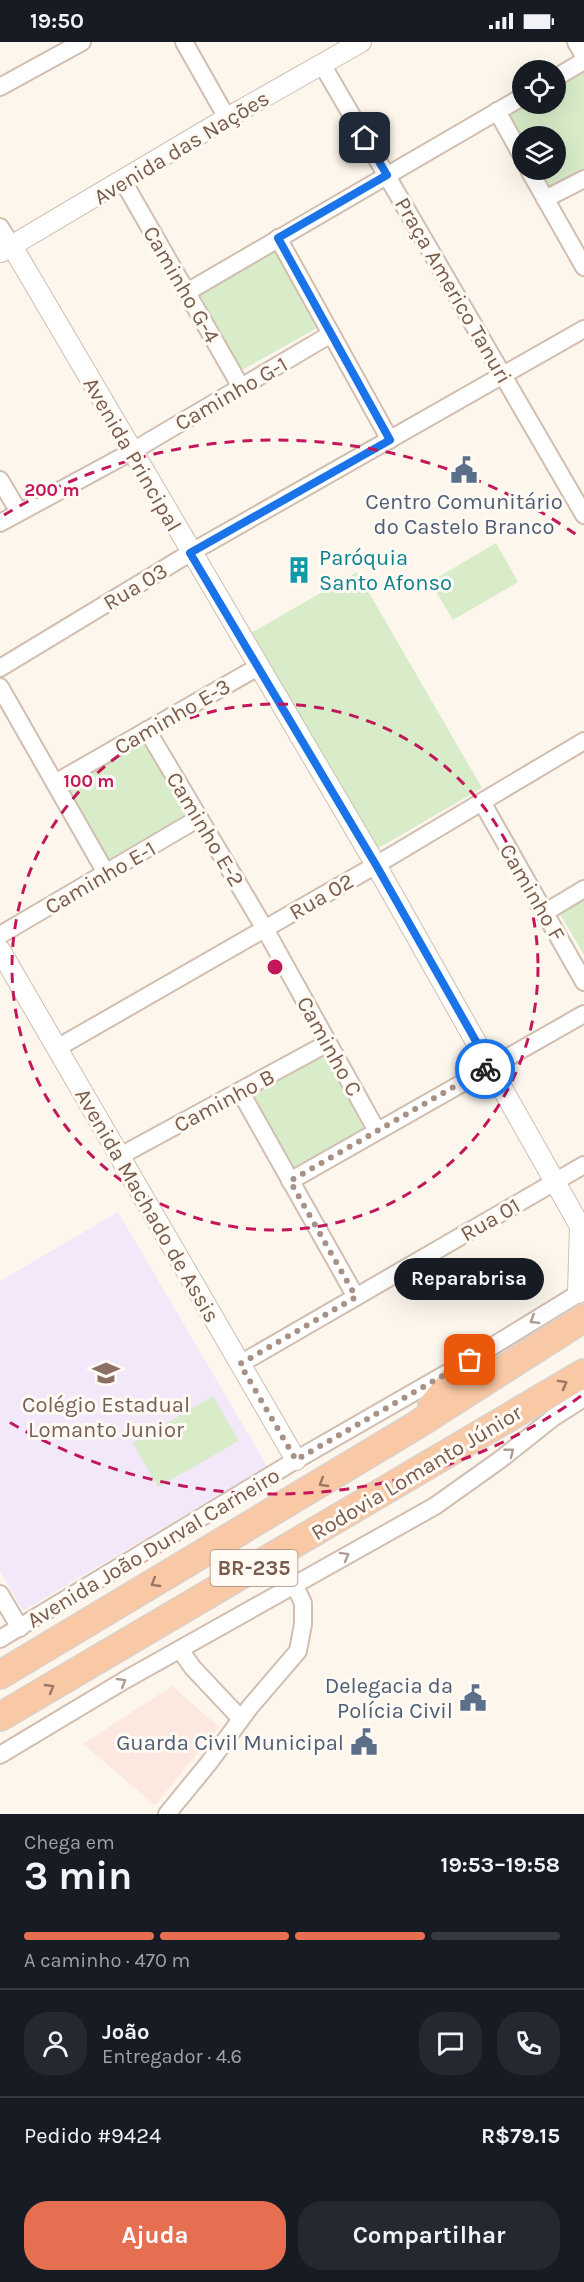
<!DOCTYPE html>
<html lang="pt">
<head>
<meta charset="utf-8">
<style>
	:root { --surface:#171b24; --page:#242831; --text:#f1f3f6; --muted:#9ea1a6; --line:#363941; --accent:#e76f51 }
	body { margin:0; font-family:Karla,sans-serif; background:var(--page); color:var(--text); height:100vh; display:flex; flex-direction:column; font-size:22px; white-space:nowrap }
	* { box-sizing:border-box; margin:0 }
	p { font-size:20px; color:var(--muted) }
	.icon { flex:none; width:33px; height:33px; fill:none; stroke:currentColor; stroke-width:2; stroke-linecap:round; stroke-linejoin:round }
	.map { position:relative; height:1772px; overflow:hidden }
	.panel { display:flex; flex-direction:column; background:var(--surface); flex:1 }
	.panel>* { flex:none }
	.fabs { position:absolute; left:512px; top:18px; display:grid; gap:12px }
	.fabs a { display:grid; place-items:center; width:54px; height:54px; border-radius:50%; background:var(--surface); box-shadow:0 6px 24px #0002; font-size:30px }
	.pin { position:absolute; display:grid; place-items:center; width:51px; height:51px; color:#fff; margin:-26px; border-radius:12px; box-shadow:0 3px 9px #0006 }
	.courier { position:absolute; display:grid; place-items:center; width:60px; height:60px; margin:-30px; border:4px solid #1a73e8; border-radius:50%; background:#fff; color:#222; box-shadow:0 2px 8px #0007 }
	.bubble { position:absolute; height:42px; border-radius:21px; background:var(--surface); box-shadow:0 6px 24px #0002; font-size:20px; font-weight:700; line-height:42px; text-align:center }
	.head em { font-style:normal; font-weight:700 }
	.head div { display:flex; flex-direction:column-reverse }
	.head { display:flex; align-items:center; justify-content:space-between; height:102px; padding:0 24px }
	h1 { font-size:39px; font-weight:700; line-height:45px }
	.bar { display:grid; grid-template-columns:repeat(4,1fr); gap:9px 6px; align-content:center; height:72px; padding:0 24px }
	.bar i { height:8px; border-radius:4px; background:var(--line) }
	.bar .selected { background:var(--accent) }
	.bar p { grid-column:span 4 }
	.line { display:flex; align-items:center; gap:15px; padding:0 24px; border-top:2px solid var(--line) }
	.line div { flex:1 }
	.round { display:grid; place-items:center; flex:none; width:63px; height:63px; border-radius:24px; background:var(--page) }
	.button { display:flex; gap:12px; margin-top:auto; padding:12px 24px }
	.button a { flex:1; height:69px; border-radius:24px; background:var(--accent); color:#fff; font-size:24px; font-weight:700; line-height:69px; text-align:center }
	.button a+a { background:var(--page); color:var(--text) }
	.status { display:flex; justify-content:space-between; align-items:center; height:42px; padding:0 30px; background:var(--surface); direction:ltr }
	.status svg { height:16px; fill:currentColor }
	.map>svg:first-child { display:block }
	.commercial { fill:#fde8e0 }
	.education { fill:#f3e8fa }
	.green { fill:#d8ecc9 }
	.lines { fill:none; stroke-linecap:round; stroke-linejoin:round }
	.minor-casing { stroke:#d1beb0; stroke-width:20 }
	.tertiary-casing { stroke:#d1beb0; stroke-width:22 }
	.trunk-casing { stroke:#dad1cd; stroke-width:30 }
	.minor { stroke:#fff; stroke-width:16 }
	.tertiary { stroke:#fff; stroke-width:20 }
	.trunk { stroke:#f9c8a4; stroke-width:27 }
	.oneway { stroke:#af9d94 }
	.oneway2 { stroke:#9a7763 }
	.done { stroke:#a89285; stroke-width:6; stroke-dasharray:0 10.8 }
	.route { stroke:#1a73e8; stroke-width:8 }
	.ring { fill:none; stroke:#c2185b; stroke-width:3; stroke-dasharray:10 8 }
	.labels { text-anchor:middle; stroke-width:6; stroke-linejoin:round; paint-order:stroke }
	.shield { fill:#fffaf3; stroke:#a28b7f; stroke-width:1.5 }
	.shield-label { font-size:21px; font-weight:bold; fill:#7a5c4d }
	.street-label { font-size:22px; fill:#7a5c4d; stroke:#fffaf3 }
	.service-label { font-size:22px; fill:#4e5e75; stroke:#fffaf3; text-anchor:end }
	.culture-label { font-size:22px; fill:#0d838f; stroke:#fffaf3; text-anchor:start }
	.education-label { font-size:22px; fill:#785e54; stroke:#fffaf3 }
	.centre { fill:#c2185b; stroke:#fffaf3; stroke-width:3 }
	.ring-label { font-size:18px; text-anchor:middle; font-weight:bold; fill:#c2185b; stroke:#fffaf3; stroke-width:6; stroke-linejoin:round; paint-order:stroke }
</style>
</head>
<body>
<div class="status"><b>19:50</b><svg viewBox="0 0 49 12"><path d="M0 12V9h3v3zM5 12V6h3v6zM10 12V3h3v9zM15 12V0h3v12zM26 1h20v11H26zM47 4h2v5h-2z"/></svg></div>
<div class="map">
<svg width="584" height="1772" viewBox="0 0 584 1772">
	<rect width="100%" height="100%" fill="#fdf6ec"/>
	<polygon class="commercial" points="172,1644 219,1685 155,1763 83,1702"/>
	<polygon class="education" points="118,1170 267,1424 23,1569 0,1529 0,1239"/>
	<g class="green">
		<polygon points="582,26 584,29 584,128 547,148 535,128 555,128 555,94 522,94 522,104 503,70 522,62 555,62 555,41"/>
		<polygon points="275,203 321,284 242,328 197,248"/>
		<polygon points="496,501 518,540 453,578 430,540"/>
		<polygon points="357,530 482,746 377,807 251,591"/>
		<polygon points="144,696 192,778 113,825 65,743"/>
		<polygon points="584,858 584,913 560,872"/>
		<polygon points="330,1009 373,1085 292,1131 249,1055"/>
		<polygon points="213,1354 239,1399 158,1445 133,1401"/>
	</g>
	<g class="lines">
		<defs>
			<g id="minor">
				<polyline points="184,0 227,76"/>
				<polyline points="576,0 584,14"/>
				<polyline points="323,24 584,473"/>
				<polyline points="555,36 584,19"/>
				<polyline points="0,45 82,0"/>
				<polyline points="497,69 522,114"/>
				<polyline points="529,128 584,225"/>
				<polyline points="123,139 241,345"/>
				<polyline points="545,157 584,137"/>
				<polyline points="0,185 12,204"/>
				<polyline points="278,196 390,398"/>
				<polyline points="187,250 522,55"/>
				<polyline points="0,438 19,470"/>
				<polyline points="0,481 131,410 331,292"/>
				<polyline points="0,626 190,511 584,287"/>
				<polyline points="0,645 106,831"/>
				<polyline points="147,688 265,887 377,1089"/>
				<polyline points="55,741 258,625"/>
				<polyline points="482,760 584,940"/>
				<polyline points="544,871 584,847"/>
				<polyline points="0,893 199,776"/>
				<polyline points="57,1006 376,823 584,699"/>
				<polyline points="240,1049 356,1255"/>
				<polyline points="120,1114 328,1001"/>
				<polyline points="290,1139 584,972"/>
				<polyline points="240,1322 584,1123"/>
				<polyline points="0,1552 20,1586"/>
				<polyline points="0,1597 296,1418 470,1318 584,1248"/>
				<polyline points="180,1608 193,1626 241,1677"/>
				<polyline points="0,1713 125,1638 435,1464 501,1417 554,1375 584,1356"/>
				<polyline points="167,1772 208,1722 250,1665 298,1609 303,1582 303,1561 294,1542"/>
			</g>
			<g id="tertiary">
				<polyline points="12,204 376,823 580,1184 578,1251"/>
				<polyline points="1,210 227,76 361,0"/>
				<polyline points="0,908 296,1418"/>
			</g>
			<g id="trunk">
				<polyline points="432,1364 470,1318"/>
				<polyline points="0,1633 415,1384 584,1276"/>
				<polyline points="0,1675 584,1331"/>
			</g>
		</defs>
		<use href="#minor" class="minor-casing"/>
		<use href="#tertiary" class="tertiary-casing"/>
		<use href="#trunk" class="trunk-casing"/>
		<use href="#minor" class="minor"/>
		<use href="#tertiary" class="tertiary"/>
		<use href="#trunk" class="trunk"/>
	</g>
	<defs><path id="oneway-chevron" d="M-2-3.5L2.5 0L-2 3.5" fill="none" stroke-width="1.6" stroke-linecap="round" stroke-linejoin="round" transform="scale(1.5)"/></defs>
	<g class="oneway">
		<use href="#oneway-chevron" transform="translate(534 1278) rotate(148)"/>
		<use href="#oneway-chevron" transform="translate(510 1410) rotate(-38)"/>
		<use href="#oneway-chevron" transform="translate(345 1514) rotate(-29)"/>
		<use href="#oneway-chevron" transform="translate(122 1640) rotate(-30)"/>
	</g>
	<g class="oneway2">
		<use href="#oneway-chevron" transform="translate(563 1342) rotate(-29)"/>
		<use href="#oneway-chevron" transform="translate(323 1441) rotate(149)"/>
		<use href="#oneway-chevron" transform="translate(155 1541) rotate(149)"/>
		<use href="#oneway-chevron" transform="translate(50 1646) rotate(-30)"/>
	</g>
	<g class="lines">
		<polyline class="done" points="470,1318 296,1418 240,1322 356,1255 290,1139 485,1027"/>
		<polyline class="route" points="365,96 387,133 278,196 390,398 190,511 376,823 490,1024 485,1027"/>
	</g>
	<g class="ring">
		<circle cx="275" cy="925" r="263"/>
		<path d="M581 1354A527 527 0 0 1 4 1377M4 473A527 527 0 0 1 581 496"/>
	</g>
	<defs>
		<symbol id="civic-bare" viewBox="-9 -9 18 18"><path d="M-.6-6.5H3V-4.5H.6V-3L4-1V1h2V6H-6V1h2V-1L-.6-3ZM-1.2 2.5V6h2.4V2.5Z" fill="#5c6f8a" stroke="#fffaf3" stroke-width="2.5" paint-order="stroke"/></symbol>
		<symbol id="building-bare" viewBox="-9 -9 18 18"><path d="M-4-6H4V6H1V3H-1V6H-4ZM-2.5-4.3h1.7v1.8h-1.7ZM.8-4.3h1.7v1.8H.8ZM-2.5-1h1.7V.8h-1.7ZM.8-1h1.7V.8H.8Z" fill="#0f9aa8" stroke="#fffaf3" stroke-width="2.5" paint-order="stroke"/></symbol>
		<symbol id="school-bare" viewBox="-9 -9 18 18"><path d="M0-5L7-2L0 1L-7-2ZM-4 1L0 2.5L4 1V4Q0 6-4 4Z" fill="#8d6e63" stroke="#fffaf3" stroke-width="2.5" paint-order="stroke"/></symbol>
	</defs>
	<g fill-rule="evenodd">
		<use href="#civic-bare" x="445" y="409" width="38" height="38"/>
		<use href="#building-bare" x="280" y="509" width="38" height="38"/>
		<use href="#school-bare" x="87" y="1312" width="38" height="38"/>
		<use href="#civic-bare" x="454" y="1637" width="38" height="38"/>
		<use href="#civic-bare" x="345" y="1681" width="38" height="38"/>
	</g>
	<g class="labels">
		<rect class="shield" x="210.5" y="1508" width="87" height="36" rx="4.5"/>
		<g class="shield-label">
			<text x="254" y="1533">BR-235</text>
		</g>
		<g class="street-label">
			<text transform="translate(181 105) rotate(-31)" y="8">Avenida das Nações</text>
			<text transform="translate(182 242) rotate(60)" y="8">Caminho G-4</text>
			<text transform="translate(454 248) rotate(60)" y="8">Praça Americo Tanuri</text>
			<text transform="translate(231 351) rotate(-30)" y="8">Caminho G-1</text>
			<text transform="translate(133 412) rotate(60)" y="8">Avenida Principal</text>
			<text transform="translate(135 544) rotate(-31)" y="8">Rua 03</text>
			<text transform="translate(172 674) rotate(-30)" y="8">Caminho E-3</text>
			<text transform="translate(206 787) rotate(59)" y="8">Caminho E-2</text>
			<text transform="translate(100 835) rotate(-30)" y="8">Caminho E-1</text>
			<text transform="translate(533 850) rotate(60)" y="8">Caminho F</text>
			<text transform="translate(321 854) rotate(-30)" y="8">Rua 02</text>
			<text transform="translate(330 1004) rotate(61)" y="8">Caminho C</text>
			<text transform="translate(224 1058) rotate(-28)" y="8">Caminho B</text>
			<text transform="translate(148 1163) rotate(60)" y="8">Avenida Machado de Assis</text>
			<text transform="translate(490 1177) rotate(-30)" y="8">Rua 01</text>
			<text transform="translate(416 1430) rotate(-31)" y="8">Rodovia Lomanto Júnior</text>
			<text transform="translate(153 1505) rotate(-31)" y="8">Avenida João Durval Carneiro</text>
		</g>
		<g class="service-label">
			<text x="464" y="467" text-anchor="middle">Centro Comunitário<tspan x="464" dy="25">do Castelo Branco</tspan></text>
			<text x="453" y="1651">Delegacia da<tspan x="453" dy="25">Polícia Civil</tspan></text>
			<text x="344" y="1708">Guarda Civil Municipal</text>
		</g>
		<g class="culture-label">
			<text x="319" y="523">Paróquia<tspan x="319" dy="25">Santo Afonso</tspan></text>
		</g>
		<g class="education-label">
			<text x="106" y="1370">Colégio Estadual<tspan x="106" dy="25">Lomanto Junior</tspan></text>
		</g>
	</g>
	<circle cx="275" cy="925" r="9" class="centre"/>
	<g class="ring-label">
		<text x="52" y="454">200 m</text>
		<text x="89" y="745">100 m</text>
	</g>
</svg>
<div class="fabs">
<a><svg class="icon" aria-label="locate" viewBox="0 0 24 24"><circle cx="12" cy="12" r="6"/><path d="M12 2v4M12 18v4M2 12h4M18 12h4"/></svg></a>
<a><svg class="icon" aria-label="layers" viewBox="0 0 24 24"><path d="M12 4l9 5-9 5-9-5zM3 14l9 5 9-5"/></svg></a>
</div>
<div class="pin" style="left:470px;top:1318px;background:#ea580c"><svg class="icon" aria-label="bag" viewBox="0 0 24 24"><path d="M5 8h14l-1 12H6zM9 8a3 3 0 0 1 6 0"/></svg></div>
<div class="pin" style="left:365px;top:96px;background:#1f2937"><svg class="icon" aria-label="home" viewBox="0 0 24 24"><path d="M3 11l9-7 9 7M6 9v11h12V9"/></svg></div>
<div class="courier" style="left:485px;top:1027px"><svg class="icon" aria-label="bike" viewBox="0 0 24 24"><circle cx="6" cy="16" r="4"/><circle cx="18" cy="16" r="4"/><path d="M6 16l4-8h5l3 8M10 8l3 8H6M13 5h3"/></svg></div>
<div class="bubble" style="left:394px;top:1216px;width:150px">Reparabrisa</div>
</div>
<section class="panel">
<div class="head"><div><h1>3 min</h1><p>Chega em</p></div><em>19:53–19:58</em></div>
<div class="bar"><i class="selected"></i><i class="selected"></i><i class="selected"></i><i></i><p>A caminho · 470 m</p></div>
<div class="line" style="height:108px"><a class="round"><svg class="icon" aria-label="person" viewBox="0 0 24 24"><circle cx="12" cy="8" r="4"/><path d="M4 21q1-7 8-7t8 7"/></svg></a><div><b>João</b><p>Entregador · 4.6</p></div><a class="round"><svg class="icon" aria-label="chat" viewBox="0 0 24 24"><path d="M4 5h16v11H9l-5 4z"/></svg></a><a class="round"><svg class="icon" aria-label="phone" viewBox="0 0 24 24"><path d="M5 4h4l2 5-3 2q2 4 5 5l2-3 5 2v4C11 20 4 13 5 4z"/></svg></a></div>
<div class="line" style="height:78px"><div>Pedido #9424</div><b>R$79.15</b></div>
<div class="button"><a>Ajuda</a><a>Compartilhar</a></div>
</section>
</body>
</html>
